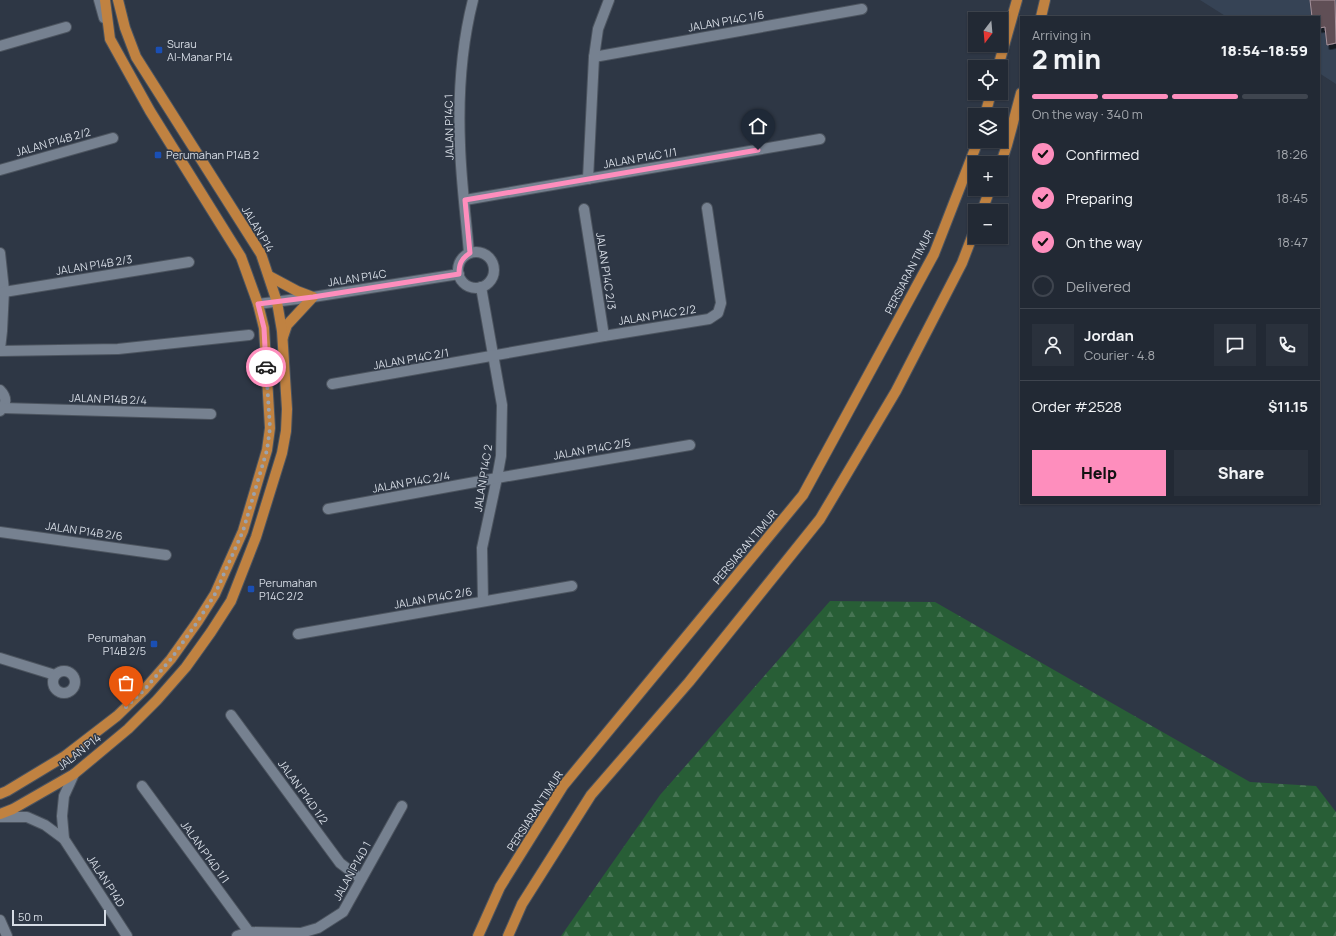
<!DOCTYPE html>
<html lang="en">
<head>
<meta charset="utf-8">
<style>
	:root { --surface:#222934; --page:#2a313c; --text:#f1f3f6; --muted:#a2a6ac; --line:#3f454f; --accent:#fe8ebd }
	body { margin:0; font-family:Manrope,sans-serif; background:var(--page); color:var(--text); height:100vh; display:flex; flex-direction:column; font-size:15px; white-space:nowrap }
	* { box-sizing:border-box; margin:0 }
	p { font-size:13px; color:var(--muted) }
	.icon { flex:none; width:22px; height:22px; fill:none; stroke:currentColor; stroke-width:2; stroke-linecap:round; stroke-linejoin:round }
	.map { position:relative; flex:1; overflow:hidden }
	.details { position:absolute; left:1020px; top:16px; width:300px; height:488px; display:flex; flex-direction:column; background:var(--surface); border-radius:0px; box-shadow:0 1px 3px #0004,0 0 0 1px var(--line) }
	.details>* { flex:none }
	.needle { width:26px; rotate:196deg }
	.buttons { position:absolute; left:968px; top:12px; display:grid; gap:8px }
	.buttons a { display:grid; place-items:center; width:40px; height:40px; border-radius:0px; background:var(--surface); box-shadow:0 1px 3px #0004,0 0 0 1px var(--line); font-size:20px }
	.scale { position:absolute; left:12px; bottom:10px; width:94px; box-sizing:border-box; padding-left:4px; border:2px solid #d6dce5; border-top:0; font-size:11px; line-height:14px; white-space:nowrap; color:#d6dce5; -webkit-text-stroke:3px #2e3745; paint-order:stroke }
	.pin { position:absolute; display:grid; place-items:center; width:34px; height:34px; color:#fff; margin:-41px -17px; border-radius:50% 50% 50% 0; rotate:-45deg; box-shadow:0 0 4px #0007 }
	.pin .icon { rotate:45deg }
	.courier { position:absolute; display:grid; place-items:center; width:40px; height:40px; margin:-20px; border:3px solid #fe8ebd; border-radius:50%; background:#fff; color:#222; box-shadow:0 1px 5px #0007 }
	.headline em { font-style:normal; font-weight:800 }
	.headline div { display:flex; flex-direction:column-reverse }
	.headline { display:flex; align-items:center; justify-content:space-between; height:68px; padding:0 12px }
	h1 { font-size:26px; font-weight:800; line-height:30px }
	.bar { display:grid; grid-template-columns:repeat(4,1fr); gap:6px 4px; align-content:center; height:48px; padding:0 12px }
	.bar i { height:5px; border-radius:3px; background:var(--line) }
	.bar .current { background:var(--accent) }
	.bar p { grid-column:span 4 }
	.line { display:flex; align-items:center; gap:10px; padding:0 12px; border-top:1px solid var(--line) }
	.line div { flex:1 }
	.round { display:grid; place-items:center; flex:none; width:42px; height:42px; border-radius:0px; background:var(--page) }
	ol { padding:0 12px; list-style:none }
	li { display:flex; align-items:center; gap:12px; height:44px }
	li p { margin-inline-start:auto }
	li .icon { padding:4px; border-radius:50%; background:var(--accent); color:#111; stroke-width:4 }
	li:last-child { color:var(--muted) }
	li i { width:22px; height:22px; border:2px solid var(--line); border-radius:50% }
	.action { display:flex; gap:8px; margin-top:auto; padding:8px 12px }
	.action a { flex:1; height:46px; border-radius:0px; background:var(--accent); color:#111; font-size:16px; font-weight:800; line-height:46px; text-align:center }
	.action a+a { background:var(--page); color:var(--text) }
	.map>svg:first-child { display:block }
	.built { fill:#364355 }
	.forest { fill:url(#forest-firs) }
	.building { fill:#614f57; stroke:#a5919a; filter:url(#shadow) }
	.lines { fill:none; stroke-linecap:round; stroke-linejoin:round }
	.minor-casing { stroke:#4c545f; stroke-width:12 }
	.major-casing { stroke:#4c545f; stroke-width:12 }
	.minor { stroke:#768190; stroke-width:10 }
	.major { stroke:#c08241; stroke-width:10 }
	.done { stroke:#9ba2ad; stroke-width:4; stroke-dasharray:0 7.2 }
	.route { stroke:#fe8ebd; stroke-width:5 }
	.transit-dot { fill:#1a4fb4; stroke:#2e3745; stroke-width:1.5 }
	.labels { text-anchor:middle; stroke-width:3; stroke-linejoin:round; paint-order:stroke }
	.street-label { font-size:11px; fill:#d6dce5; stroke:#2e3745 }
	.poi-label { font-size:11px; fill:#d6dce5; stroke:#2e3745; text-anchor:start }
</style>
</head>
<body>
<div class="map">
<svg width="1336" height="936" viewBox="0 0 1336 936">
	<defs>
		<pattern id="forest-firs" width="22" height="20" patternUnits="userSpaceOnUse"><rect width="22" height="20" fill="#285e36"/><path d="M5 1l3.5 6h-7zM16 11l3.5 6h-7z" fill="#467453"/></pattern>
		<filter id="shadow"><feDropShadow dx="2.5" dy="4.5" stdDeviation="0" flood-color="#0009"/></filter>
	</defs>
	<rect width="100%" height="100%" fill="#2e3745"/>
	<polygon class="built" points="1200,0 1336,0 1336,84 1319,73 1319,17 1227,17"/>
	<polygon class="forest" points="830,601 935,602 1250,782 1316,786 1336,812 1336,936 561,936 660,795"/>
	<polygon class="building" points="1310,0 1335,0 1336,43 1327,45 1325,27 1319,28 1319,17 1312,17"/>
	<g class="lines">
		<defs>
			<g id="minor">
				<polyline points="99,0 104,18"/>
				<polyline points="0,46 66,27"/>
				<polyline points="594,57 862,9"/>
				<polyline points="0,170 113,138"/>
				<polyline points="588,179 594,57 598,29 609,0"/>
				<polyline points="465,200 820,139"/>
				<polyline points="584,209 604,336"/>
				<circle cx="476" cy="270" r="18"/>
				<polyline points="0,253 4,290 2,331 0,349"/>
				<path d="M 469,253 C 466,217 461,181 460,145 C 458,96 461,47 473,0"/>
				<polyline points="481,287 502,405 501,456 497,478 482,548 483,601"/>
				<polyline points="4,292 189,262"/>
				<polyline points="258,304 313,297 459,274"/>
				<polyline points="0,351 118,349 249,335"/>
				<polyline points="332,384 604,336 709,319 718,313 721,303 707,208"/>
				<path d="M 0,390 C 7,397 7,404 0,411"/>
				<polyline points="3,408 211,414"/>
				<polyline points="328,509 497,478 690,445"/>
				<polyline points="0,532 166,555"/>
				<polyline points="298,634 572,586"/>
				<polyline points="0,658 55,675"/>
				<circle cx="64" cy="682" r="11"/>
				<polyline points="231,715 340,863 361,879"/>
				<polyline points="142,786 249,932"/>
				<polyline points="0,817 27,817 45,825 64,839 127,936"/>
				<polyline points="64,839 62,816 64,796 74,774"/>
				<polyline points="0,920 7,936"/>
				<polyline points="237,936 249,932 301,933 318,928 343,912 402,806"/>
			</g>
			<g id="major">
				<polyline points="1041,17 1045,0"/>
				<polyline points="998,67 1017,0"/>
				<polyline points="985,115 991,93"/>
				<polyline points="1001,163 1007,145 1021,93"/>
				<polyline points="982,211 990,189"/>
				<polyline points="269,276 297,291 313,297 287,325 283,337"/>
				<polyline points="0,794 7,791 65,756 117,716 144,690 171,659 198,621 215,594 243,531 267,450 270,428 264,328 258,304 241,257 150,111 110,39 105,0"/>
				<polyline points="0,814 13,809 74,774 128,729 157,700 186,667 211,632 231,601 256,537 282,453 286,431 287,409 282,331 277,302 261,254 136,57 125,28 118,0"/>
				<polyline points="478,936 500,887 563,786 803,495 934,254 978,141"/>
				<polyline points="508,936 522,904 591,795 689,682 820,519 896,391 962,263 975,229"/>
			</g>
		</defs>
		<use href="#minor" class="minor-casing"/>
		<use href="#major" class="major-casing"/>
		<use href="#minor" class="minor"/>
		<use href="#major" class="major"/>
	</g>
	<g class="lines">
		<polyline class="done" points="126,707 144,690 171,659 198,621 215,594 243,531 267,450 270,428 266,367"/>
		<path class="route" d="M 266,367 L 264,328 L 258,304 L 313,297 L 459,274 C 459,264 461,259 470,253 L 465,200 L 758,150"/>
	</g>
	<g class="transit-dot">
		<rect x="155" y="46" width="8" height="8" rx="2"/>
		<rect x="154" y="151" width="8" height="8" rx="2"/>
		<rect x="247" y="585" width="8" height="8" rx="2"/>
		<rect x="150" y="640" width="8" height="8" rx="2"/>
	</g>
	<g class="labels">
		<g class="street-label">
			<text transform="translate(726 21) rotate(-10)" y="4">JALAN P14C 1/6</text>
			<text transform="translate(449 127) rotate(-91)" y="4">JALAN P14C 1</text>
			<text transform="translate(53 142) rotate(-16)" y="4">JALAN P14B 2/2</text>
			<text transform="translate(640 158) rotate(-10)" y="4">JALAN P14C 1/1</text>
			<text transform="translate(258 229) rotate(59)" y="4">JALAN P14</text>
			<text transform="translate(94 265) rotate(-9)" y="4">JALAN P14B 2/3</text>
			<text transform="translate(606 271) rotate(81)" y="4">JALAN P14C 2/3</text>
			<text transform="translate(909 272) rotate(-63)" y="4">PERSIARAN TIMUR</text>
			<text transform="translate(357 278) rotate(-9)" y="4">JALAN P14C</text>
			<text transform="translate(657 315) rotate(-9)" y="4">JALAN P14C 2/2</text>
			<text transform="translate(411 359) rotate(-10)" y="4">JALAN P14C 2/1</text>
			<text transform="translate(108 399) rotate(2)" y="4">JALAN P14B 2/4</text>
			<text transform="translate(592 449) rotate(-10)" y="4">JALAN P14C 2/5</text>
			<text transform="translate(483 478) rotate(-81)" y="4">JALAN P14C 2</text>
			<text transform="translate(411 482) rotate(-10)" y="4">JALAN P14C 2/4</text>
			<text transform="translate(84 531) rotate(8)" y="4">JALAN P14B 2/6</text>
			<text transform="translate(745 547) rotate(-50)" y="4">PERSIARAN TIMUR</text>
			<text transform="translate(433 598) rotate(-10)" y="4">JALAN P14C 2/6</text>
			<text transform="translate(79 752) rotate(-38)" y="4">JALAN P14</text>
			<text transform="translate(303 792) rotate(54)" y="4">JALAN P14D 1/2</text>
			<text transform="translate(535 811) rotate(-57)" y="4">PERSIARAN TIMUR</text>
			<text transform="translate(205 852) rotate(54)" y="4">JALAN P14D 1/1</text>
			<text transform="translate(352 871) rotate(-61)" y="4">JALAN P14D 1</text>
			<text transform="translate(106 881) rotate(57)" y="4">JALAN P14D</text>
		</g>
		<g class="poi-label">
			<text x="167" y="48">Surau<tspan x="167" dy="13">Al-Manar P14</tspan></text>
			<text x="166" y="159">Perumahan P14B 2</text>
			<text x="259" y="587">Perumahan<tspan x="259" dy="13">P14C 2/2</tspan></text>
			<text x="146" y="642" text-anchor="end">Perumahan<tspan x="146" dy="13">P14B 2/5</tspan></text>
		</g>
	</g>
</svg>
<div class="buttons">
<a><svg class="needle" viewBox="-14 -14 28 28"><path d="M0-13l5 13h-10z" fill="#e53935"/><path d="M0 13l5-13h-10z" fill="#a2a6ac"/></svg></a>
<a><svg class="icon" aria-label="locate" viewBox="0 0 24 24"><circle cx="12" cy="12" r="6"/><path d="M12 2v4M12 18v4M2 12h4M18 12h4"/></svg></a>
<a><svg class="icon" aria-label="layers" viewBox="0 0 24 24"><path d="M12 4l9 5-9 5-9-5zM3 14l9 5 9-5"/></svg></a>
<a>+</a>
<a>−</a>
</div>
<div class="scale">50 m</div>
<div class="pin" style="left:126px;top:707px;background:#ea580c"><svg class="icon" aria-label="bag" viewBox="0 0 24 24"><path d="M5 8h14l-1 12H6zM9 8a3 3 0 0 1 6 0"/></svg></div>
<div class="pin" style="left:758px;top:150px;background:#1f2937"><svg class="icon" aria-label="home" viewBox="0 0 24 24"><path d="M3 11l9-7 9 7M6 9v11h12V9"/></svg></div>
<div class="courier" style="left:266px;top:367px"><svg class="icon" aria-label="car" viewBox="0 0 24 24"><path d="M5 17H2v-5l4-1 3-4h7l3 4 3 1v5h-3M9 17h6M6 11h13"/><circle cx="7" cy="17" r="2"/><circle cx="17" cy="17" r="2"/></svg></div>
<section class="details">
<div class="headline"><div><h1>2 min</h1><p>Arriving in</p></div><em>18:54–18:59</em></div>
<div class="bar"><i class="current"></i><i class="current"></i><i class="current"></i><i></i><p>On the way · 340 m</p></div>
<ol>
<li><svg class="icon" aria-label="check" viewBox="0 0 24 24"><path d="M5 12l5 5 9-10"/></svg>Confirmed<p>18:26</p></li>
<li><svg class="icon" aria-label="check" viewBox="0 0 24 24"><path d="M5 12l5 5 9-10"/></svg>Preparing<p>18:45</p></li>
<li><svg class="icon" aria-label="check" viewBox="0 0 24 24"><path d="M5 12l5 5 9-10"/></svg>On the way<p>18:47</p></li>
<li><i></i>Delivered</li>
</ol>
<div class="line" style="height:72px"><a class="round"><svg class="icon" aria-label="person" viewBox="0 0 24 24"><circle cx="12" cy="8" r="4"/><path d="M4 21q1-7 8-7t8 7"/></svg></a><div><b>Jordan</b><p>Courier · 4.8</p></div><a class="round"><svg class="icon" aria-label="chat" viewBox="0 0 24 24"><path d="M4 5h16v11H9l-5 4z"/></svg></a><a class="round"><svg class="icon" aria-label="phone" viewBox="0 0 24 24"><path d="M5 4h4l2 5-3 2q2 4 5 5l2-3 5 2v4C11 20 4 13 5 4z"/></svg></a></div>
<div class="line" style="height:52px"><div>Order #2528</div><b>$11.15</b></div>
<div class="action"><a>Help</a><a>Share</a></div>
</section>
</div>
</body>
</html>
